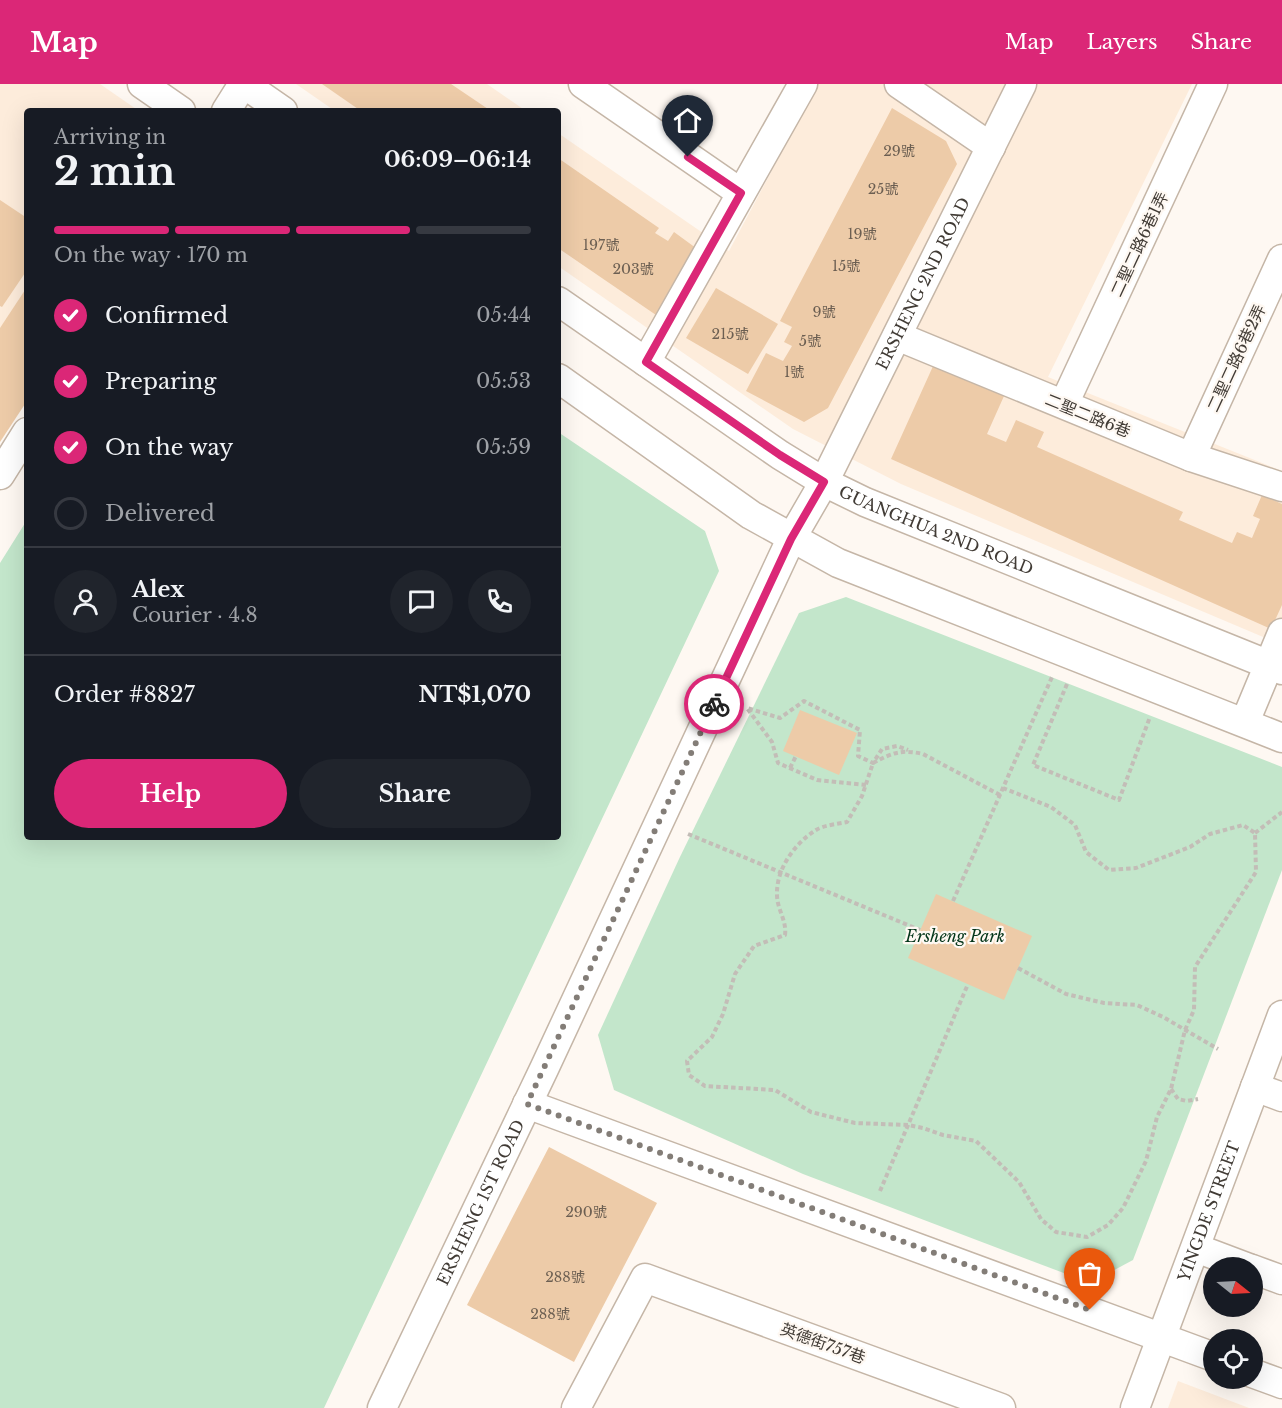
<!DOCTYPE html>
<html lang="en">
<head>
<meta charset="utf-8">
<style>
	:root { --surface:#171b24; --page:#20242c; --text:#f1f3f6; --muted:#9ea1a6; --line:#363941; --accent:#db2777 }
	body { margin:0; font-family:"Libre Baskerville","Noto Sans TC",serif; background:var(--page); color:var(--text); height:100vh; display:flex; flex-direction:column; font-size:22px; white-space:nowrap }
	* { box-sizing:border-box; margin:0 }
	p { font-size:20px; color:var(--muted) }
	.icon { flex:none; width:33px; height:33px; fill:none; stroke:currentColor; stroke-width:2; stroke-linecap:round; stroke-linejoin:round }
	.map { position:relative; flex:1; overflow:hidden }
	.side { position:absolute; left:24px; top:24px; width:537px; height:732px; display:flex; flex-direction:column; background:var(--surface); border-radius:6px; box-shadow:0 6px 24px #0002 }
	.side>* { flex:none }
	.needle { width:39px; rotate:108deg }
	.buttons { position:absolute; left:1203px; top:1173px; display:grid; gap:12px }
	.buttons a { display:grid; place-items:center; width:60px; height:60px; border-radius:50%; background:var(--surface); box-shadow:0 6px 24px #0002; font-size:30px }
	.pin { position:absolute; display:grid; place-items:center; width:51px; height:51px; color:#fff; margin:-62px -26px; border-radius:50% 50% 50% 0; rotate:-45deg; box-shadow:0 0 6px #0007 }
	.pin .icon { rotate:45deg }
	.courier { position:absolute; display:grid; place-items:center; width:60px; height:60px; margin:-30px; border:4px solid #db2777; border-radius:50%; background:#fff; color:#222; box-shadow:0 2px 8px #0007 }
	.summary em { font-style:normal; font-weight:700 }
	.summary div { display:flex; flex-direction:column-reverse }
	.summary { display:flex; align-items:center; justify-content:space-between; height:102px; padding:0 30px }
	h1 { font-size:39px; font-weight:700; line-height:45px }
	.bar { display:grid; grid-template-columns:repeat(4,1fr); gap:9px 6px; align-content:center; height:72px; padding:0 30px }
	.bar i { height:8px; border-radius:4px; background:var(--line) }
	.bar .selected { background:var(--accent) }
	.bar p { grid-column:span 4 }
	.line { display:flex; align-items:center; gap:15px; padding:0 30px; border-top:2px solid var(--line) }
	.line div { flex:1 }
	.round { display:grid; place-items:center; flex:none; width:63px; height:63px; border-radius:32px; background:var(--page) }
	ol { padding:0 30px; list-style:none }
	li { display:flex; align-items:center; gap:18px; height:66px }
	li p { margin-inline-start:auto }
	li .icon { padding:6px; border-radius:50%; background:var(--accent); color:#fff; stroke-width:4 }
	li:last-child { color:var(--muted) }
	li i { width:33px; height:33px; border:3px solid var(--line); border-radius:50% }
	.primary-button { display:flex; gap:12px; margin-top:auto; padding:12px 30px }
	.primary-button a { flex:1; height:69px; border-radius:36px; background:var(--accent); color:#fff; font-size:24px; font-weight:700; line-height:69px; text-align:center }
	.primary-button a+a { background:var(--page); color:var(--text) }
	header { display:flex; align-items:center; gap:36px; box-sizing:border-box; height:84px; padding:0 30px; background:var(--accent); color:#fff }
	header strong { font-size:28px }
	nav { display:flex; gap:33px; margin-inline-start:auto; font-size:21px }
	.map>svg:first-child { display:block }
	.built { fill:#fdecdb }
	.green { fill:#c3e6cb }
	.building { fill:#edcba8 }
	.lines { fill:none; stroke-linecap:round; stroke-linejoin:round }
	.minor-casing { stroke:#c5b6a7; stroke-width:31 }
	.path { stroke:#c3bdb7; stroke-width:4; stroke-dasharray:4.5 3; stroke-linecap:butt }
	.minor { stroke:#fff; stroke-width:28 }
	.done { stroke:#837d77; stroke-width:6; stroke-dasharray:0 10.8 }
	.route { stroke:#db2777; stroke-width:8 }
	.labels { text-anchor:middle; stroke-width:4.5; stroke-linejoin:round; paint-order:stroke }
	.number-label { font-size:14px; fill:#6c5f52 }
	.street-label { font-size:16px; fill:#413b35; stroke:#fef8f2 }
	.park-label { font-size:16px; font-style:italic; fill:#033519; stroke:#fef8f2 }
</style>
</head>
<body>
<header>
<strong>Map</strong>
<nav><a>Map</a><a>Layers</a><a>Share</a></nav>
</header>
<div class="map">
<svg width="1282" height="1324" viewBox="0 0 1282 1324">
	<rect width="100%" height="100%" fill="#fef8f2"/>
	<g class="built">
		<polygon points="0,0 100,0 139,27 27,27 27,284 0,330"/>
		<polygon points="296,0 487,0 526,27 335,27"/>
		<polygon points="818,0 1192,0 1048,293 1282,387 1282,561 901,400 793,345 558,182 558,49 729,167"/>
		<polygon points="1178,1297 1249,1324 1168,1324"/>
	</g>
	<g class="green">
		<polygon points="558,348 705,447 719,487 324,1324 0,1324 0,479 27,436 27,753 558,753"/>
		<polygon points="846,513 1282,683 1282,786 1133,1176 1090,1199 803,1090 614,1006 598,951 679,775 799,529"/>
	</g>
	<g class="building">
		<polygon points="322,0 451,0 491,27 361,27"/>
		<polygon points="892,24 946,57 957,80 828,324 804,338 746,307 766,269 783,277 792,262 784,258 792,243 780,237"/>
		<polygon points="558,74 659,144 655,149 668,157 674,148 700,167 656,231 558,164"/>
		<polygon points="0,116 27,134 27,186 2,223 0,222"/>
		<polygon points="27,203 27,317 0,358 0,244"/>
		<polygon points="716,204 778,240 748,290 686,254"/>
		<polygon points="934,280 1004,312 987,350 1006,358 1016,336 1044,348 1037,363 1183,428 1179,436 1232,459 1237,448 1252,454 1260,435 1253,432 1262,411 1282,420 1282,521 1271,545 891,375"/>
		<polygon points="800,626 857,649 839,691 783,667"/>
		<polygon points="936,810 1032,852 1004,916 908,874"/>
		<polygon points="549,1063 657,1119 574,1278 467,1221"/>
	</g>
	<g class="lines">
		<defs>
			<g id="minor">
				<polyline points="142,0 181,27"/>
				<polyline points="244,0 283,27"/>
				<polyline points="583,0 741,109"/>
				<polyline points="899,0 991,63"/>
				<polyline points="226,27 243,0"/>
				<path id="s1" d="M 558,217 L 780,371 L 824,398 L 865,418 L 1282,586"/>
				<polyline points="897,252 1191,373 1282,403"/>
				<polyline points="646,278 803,0"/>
				<polyline points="558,294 751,431 838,479 1282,654"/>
				<polyline points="1064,320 1213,0"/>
				<polyline points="1191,373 1282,175"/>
				<polyline points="0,391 27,348"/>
				<polyline points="1245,638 1282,549"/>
				<polyline points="1255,1003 1282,1013"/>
				<polyline points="527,1020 1214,1273"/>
				<polyline points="1196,1164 1249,1184"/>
				<polyline points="1252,1185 1282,1196"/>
				<polyline points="1252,1289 1282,1300"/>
				<path id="s2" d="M 382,1324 L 544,985 L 791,455 L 824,398 L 1022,0"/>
				<polyline points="576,1324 645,1194 1001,1324"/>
				<path id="s3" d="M 1135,1324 L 1282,931"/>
			</g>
		</defs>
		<use href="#minor" class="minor-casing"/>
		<g class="path">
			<polyline points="1067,600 1033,681 1119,716 1150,633"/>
			<polyline points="790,684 796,672"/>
			<polyline points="866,701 817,696 778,679 772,658 747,624 780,634 804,617 860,646 858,672 873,679 882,665 897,662 908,666"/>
			<path d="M 1000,711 L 923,670 C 901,665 892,669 873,679 L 862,712 L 847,738 C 838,740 824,741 816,746 C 795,759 776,785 777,811 C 777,825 787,837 785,851 L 754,862 L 735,890 L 723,930 L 712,953 L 687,977 L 689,991 L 705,1002 L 775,1006 L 811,1028 L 855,1039 L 908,1041 L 923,1044 L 943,1051 L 976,1057 L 1019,1098 L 1041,1135 L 1056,1148 L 1087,1153 L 1108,1141 L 1123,1124 L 1146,1077 L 1157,1033 L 1171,1005 L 1185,946 L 1194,926 L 1195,883 L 1256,788 L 1255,749 L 1243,741 L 1210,750 L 1190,763 L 1136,784 L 1109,786 L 1086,768 L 1075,741 L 1051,723 L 1003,704"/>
			<polyline points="1255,749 1282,728"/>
			<polyline points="688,750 920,846"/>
			<polyline points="953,817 1052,593"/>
			<polyline points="1018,884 1066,910 1104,919 1137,921 1163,933 1218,965"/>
			<polyline points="1171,1005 1178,1015 1187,1017 1198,1015"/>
			<polyline points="880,1107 968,900"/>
		</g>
		<use href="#minor" class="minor"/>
	</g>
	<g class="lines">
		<polyline class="done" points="714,620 527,1020 1090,1226"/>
		<polyline class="route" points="688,73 741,109 646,278 780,371 824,398 791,455 714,620"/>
	</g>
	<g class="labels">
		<g class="number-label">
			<text x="899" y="72">29號</text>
			<text x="883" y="110">25號</text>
			<text x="862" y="155">19號</text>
			<text x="601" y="166">197號</text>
			<text x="846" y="187">15號</text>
			<text x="633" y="190">203號</text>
			<text x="824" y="233">9號</text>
			<text x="730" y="255">215號</text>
			<text x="810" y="262">5號</text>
			<text x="794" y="293">1號</text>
			<text x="586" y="1133">290號</text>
			<text x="565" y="1198">288號</text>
			<text x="550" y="1235">288號</text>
		</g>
		<g class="street-label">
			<text transform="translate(1139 160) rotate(-65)" y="6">二聖二路6巷1弄</text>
			<text dy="6" stroke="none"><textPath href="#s2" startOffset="1248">ERSHENG 2ND ROAD</textPath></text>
			<text transform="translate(1236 274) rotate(-65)" y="6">二聖二路6巷2弄</text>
			<text transform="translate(1088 331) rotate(22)" y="6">二聖二路6巷</text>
			<text dy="6" stroke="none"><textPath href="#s1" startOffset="444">GUANGHUA 2ND ROAD</textPath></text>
			<text dy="6" stroke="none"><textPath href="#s2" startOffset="228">ERSHENG 1ST ROAD</textPath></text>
			<text dy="6" stroke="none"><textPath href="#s3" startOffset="210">YINGDE STREET</textPath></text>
			<text transform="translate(823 1259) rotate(20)" y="6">英德街757巷</text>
		</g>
		<g class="park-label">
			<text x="955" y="858">Ersheng Park</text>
		</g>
	</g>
</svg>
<div class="buttons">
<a><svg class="needle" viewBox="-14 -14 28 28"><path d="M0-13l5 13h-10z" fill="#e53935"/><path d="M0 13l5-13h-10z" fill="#9ea1a6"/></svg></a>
<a><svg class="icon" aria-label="locate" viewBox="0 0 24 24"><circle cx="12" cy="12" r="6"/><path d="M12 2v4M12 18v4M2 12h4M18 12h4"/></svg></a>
</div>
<div class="pin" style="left:1090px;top:1226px;background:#ea580c"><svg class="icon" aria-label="bag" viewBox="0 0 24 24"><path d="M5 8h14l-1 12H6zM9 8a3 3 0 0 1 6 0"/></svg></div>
<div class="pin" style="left:688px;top:73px;background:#1f2937"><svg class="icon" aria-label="home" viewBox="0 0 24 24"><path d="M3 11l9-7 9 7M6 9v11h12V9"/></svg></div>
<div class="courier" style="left:714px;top:620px"><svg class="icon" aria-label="bike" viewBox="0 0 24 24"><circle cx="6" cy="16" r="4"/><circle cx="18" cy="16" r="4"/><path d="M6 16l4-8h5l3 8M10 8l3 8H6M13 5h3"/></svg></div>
<section class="side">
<div class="summary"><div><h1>2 min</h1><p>Arriving in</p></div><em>06:09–06:14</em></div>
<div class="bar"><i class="selected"></i><i class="selected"></i><i class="selected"></i><i></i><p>On the way · 170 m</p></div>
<ol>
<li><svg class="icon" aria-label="check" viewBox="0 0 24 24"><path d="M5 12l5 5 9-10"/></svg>Confirmed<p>05:44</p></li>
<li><svg class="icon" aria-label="check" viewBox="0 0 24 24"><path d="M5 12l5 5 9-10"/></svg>Preparing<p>05:53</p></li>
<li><svg class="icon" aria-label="check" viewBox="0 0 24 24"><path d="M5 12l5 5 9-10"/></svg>On the way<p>05:59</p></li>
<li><i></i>Delivered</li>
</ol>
<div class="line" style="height:108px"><a class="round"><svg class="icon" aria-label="person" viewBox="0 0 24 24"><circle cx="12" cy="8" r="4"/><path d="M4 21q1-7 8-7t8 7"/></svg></a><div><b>Alex</b><p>Courier · 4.8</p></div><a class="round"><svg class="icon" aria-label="chat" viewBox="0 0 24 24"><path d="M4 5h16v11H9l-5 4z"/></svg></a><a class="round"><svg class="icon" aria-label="phone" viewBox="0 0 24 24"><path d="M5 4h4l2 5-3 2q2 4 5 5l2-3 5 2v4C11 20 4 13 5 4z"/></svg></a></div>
<div class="line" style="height:78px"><div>Order #8827</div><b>NT$1,070</b></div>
<div class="primary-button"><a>Help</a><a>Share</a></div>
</section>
</div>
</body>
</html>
